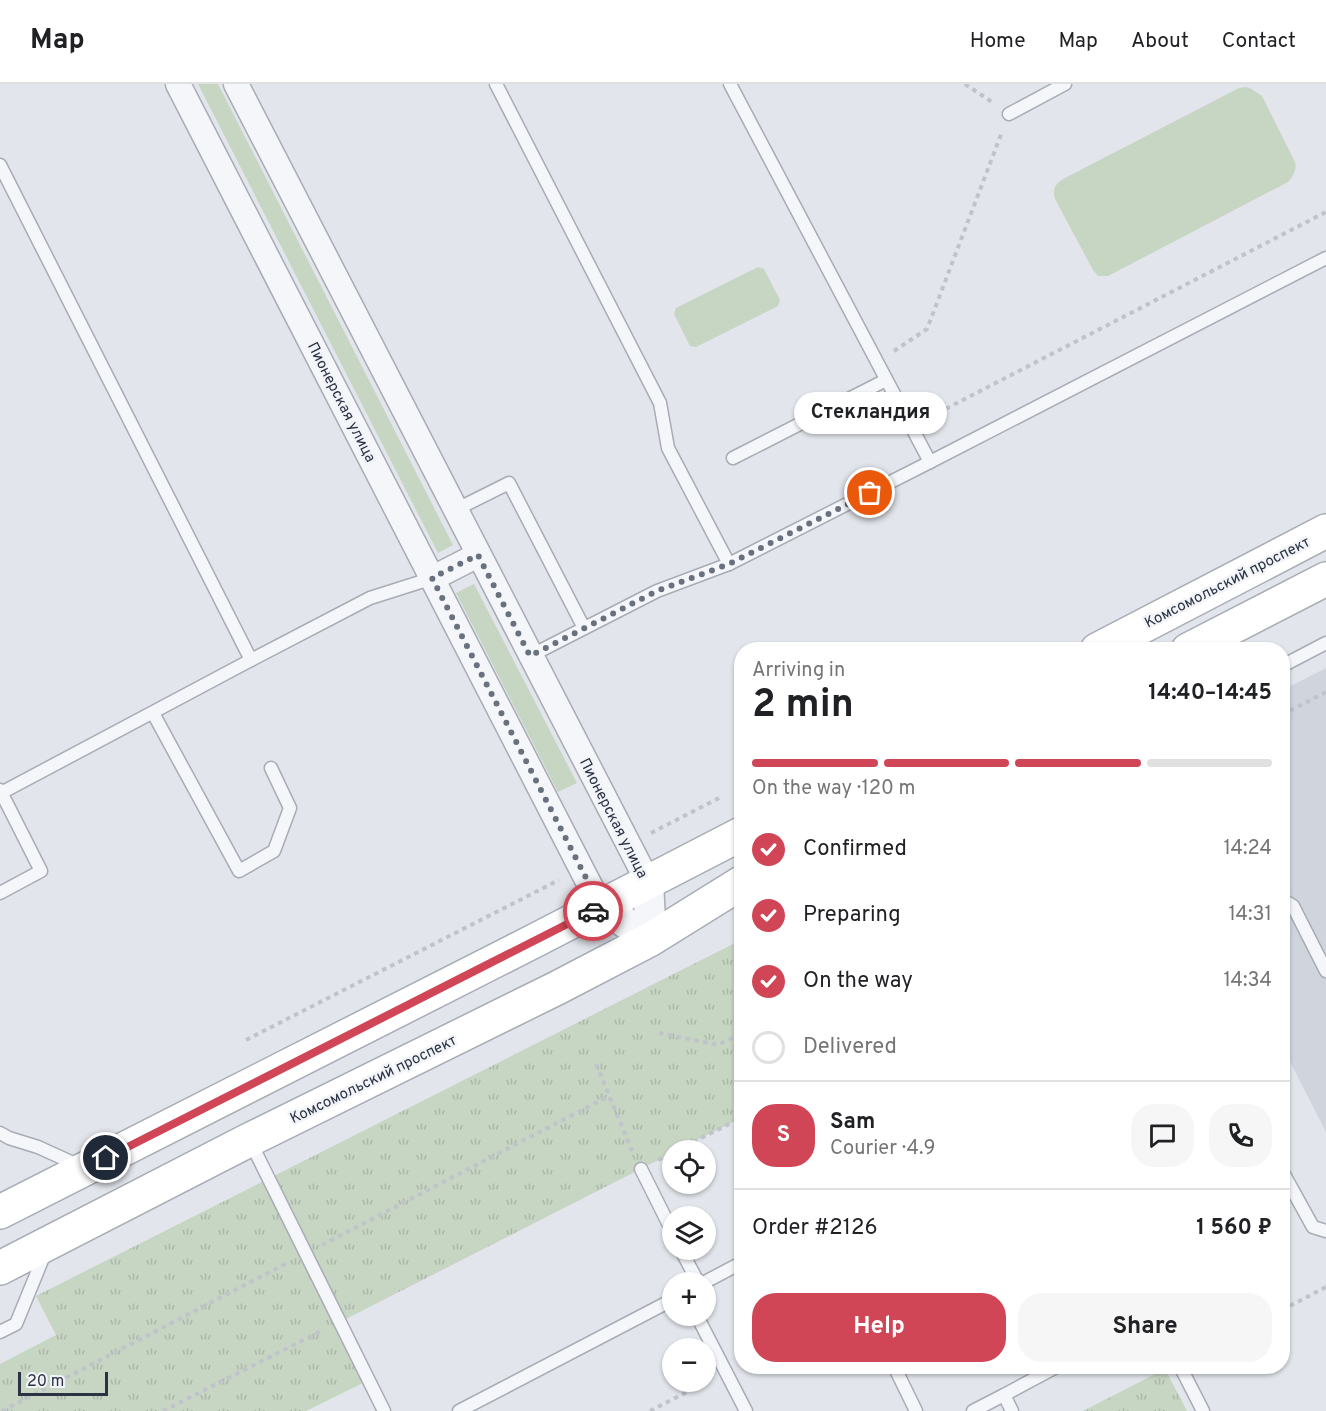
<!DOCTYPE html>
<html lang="en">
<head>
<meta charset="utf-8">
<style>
	:root { --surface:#fff; --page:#f6f6f6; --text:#202124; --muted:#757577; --line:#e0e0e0; --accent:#d14656 }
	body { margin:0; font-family:Overpass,sans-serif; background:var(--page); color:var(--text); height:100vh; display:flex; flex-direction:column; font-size:22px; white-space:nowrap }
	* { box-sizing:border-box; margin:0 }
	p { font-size:20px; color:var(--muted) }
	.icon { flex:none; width:33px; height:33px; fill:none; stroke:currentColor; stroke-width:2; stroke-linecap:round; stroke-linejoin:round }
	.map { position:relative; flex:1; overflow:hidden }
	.details { position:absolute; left:734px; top:558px; width:556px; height:732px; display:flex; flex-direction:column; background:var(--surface); border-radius:24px; box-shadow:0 2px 4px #0004 }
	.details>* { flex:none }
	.buttons { position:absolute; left:662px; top:1056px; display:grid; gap:12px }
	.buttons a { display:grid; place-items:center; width:54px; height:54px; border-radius:50%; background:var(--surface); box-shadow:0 2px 4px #0004; font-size:30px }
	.scale { position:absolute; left:18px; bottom:15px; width:90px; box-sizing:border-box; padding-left:6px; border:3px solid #2a3243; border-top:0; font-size:16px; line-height:21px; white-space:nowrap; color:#2a3243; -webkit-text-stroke:4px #f2f4f8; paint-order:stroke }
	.pin { position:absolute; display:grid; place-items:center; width:51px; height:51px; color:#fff; margin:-26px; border:3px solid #fff; border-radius:50%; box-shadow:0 2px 6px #0007 }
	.courier { position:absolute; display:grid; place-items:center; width:60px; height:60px; margin:-30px; border:4px solid #d14656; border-radius:50%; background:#fff; color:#222; box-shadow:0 2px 8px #0007 }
	.bubble { position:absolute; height:42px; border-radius:21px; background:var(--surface); box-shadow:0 2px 4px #0004; font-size:20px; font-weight:700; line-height:42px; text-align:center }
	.headline em { font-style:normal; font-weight:700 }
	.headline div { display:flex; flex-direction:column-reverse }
	.headline { display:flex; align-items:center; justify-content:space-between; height:102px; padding:0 18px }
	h1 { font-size:39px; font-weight:700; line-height:45px }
	.bar { display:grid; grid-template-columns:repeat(4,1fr); gap:9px 6px; align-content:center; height:72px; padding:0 18px }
	.bar i { height:8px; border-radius:4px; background:var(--line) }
	.bar .current { background:var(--accent) }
	.bar p { grid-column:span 4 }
	.line { display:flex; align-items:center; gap:15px; padding:0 18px; border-top:2px solid var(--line) }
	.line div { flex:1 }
	.round { display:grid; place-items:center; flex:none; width:63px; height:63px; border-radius:24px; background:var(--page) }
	ol { padding:0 18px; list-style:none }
	li { display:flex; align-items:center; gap:18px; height:66px }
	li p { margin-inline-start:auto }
	li .icon { padding:6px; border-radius:50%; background:var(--accent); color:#fff; stroke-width:4 }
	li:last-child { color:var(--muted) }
	li i { width:33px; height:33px; border:3px solid var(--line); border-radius:50% }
	.cta { display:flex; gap:12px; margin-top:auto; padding:12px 18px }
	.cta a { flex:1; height:69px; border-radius:24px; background:var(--accent); color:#fff; font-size:24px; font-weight:700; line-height:69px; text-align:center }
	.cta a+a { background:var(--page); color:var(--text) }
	header { display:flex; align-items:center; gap:36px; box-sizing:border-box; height:84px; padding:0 30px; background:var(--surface); border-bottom:2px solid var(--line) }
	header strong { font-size:28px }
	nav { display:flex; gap:33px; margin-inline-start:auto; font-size:21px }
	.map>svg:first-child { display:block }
	.built { fill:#d0d4dd }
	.grass { fill:#c7d5c3 }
	.park { fill:url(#park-tufts) }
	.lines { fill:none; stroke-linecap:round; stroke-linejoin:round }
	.service-casing { stroke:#a7acb5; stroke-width:15 }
	.minor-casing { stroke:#a7acb5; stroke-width:27 }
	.tertiary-casing { stroke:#a7acb5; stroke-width:33 }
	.secondary-casing { stroke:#a7acb5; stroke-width:36 }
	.path { stroke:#c0c3ca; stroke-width:4; stroke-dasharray:4.5 4.5; stroke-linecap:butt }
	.service { stroke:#f5f6f9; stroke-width:12 }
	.minor { stroke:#f5f6f9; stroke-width:24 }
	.tertiary { stroke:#f5f6f9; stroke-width:30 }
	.secondary { stroke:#fff; stroke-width:33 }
	.done { stroke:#6a717e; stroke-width:6; stroke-dasharray:0 10.8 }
	.route { stroke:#d14656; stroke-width:8 }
	.labels { text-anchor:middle; stroke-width:5; stroke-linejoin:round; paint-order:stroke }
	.street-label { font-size:15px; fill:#2a3243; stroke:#f2f4f8 }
</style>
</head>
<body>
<header>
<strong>Map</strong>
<nav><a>Home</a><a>Map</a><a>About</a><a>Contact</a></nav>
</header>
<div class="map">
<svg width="1326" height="1327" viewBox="0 0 1326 1327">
	<defs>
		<pattern id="park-tufts" width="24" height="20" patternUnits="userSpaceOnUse" patternTransform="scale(1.5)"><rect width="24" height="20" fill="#c7d5c3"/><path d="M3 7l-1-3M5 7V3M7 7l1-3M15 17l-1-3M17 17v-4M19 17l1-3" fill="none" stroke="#abb7a9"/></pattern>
	</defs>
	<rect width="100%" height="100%" fill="#e2e5eb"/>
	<polygon class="built" points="1326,584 1326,1048 1283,964 1283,606"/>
	<g class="grass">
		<polygon points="198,0 218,0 453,461 438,469"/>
		<path d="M 1245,3 L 1250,4 L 1262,12 L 1295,78 C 1297,86 1293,92 1288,98 L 1108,192 L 1098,192 L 1093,186 L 1055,115 C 1052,104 1055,100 1065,94 L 1239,4 Z"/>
		<polygon points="758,183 764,185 780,216 778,222 696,263 690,262 674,230 676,224"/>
		<polygon points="474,500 577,699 558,708 456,509"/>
	</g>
	<g class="park">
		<polygon points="741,856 741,1034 677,1066 672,1066 672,1069 340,1238 369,1296 306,1327 0,1327 0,1280 56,1251 36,1212"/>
		<polygon points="1165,1285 1187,1327 1083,1327"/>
	</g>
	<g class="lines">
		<defs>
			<g id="service">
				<polyline points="496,0 660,319 668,364 729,480"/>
				<polyline points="730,0 930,378"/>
				<polyline points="1009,30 1065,0"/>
				<polyline points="0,81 251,576"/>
				<polyline points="733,374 886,296"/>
				<polyline points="455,426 509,399 584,544"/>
				<polyline points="530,572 657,507 729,480 930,378 1326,174"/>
				<polyline points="1282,582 1326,559"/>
				<polyline points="153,629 239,787 274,767 290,724 271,684"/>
				<polyline points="0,706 41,787 0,809"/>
				<polyline points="1,709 251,576 370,514 433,494"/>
				<polyline points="1282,815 1293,822 1326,887"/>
				<polyline points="0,1049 9,1054 38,1063 82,1083"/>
				<polyline points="250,1057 384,1327"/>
				<polyline points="641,1085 672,1147"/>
				<polyline points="1282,1087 1313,1143 1326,1147"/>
				<polyline points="681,1166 698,1198"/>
				<polyline points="705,1198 741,1179"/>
				<polyline points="697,1232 746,1327"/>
				<polyline points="0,1248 16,1240 45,1169"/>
				<polyline points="894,1282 916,1327"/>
				<polyline points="1180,1282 1203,1327"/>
				<polyline points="459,1327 672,1216"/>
				<polyline points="973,1327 1004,1311"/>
				<polyline points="1012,1327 1004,1311 1058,1282"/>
			</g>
			<g id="minor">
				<polyline points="178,0 601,823"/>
				<polyline points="236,0 648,798"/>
				<polyline points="433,494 478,471"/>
			</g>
			<g id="tertiary">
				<polyline points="648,798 651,855"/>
				<polyline points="601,823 651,855"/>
			</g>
			<g id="secondary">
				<polyline points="1097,566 1326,447"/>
				<polyline points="1188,566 1326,495"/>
				<polyline points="0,1128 534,857 741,750"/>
				<polyline points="0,1184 249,1056 557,904 651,855 741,799"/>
			</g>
		</defs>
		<use href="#service" class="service-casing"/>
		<use href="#minor" class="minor-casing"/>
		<use href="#tertiary" class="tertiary-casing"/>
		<use href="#secondary" class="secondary-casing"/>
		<g class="path">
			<polyline points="965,0 992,18"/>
			<polyline points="894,267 927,245 1002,48"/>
			<polyline points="930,333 1326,128"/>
			<polyline points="1282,631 1326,608"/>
			<polyline points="651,749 723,712"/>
			<polyline points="659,949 718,961 741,950"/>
			<polyline points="246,956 559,796"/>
			<polyline points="596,980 632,1067"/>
			<polyline points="677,1066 741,1034"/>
			<polyline points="658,1076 672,1069"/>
			<polyline points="322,1161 609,1012"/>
			<polyline points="1282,1226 1326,1203"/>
			<polyline points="2,1327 289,1178"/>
			<polyline points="163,1327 323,1246"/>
			<polyline points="650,1327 708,1297"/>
		</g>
		<use href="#service" class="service"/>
		<use href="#minor" class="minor"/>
		<use href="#tertiary" class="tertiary"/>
		<use href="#secondary" class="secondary"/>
	</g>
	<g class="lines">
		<polyline class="done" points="593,827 601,823 432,494 478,471 530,572 657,507 729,480 870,409"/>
		<polyline class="route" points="106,1074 593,827"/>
	</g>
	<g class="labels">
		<g class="street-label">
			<text transform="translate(342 318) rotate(63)" y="5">Пионерская улица</text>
			<text transform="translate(1227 498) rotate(-27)" y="5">Комсомольский проспект</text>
			<text transform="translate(614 734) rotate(63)" y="5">Пионерская улица</text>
			<text transform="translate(373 995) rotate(-26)" y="5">Комсомольский проспект</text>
		</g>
	</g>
</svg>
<div class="buttons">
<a><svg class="icon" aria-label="locate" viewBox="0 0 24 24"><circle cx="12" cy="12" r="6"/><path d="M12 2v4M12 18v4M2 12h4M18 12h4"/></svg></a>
<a><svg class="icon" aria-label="layers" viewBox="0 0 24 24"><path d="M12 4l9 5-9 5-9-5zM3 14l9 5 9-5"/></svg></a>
<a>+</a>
<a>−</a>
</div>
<div class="scale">20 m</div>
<div class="pin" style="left:870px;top:409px;background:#ea580c"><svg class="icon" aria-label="bag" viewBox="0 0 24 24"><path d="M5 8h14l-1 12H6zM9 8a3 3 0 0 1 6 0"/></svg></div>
<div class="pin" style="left:106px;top:1074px;background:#1f2937"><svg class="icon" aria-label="home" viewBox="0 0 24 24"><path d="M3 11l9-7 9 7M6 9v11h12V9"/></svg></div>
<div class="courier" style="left:593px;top:827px"><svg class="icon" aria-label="car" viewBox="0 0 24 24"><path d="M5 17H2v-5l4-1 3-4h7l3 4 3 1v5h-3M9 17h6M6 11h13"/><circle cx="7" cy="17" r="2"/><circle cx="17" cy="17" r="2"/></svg></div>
<div class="bubble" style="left:794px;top:308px;width:153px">Стекландия</div>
<section class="details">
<div class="headline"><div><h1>2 min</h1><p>Arriving in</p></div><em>14:40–14:45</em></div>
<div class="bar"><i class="current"></i><i class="current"></i><i class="current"></i><i></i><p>On the way · 120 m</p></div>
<ol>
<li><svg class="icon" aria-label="check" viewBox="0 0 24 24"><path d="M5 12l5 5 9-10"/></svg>Confirmed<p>14:24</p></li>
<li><svg class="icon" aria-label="check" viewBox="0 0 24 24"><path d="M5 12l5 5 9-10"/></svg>Preparing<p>14:31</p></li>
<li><svg class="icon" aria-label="check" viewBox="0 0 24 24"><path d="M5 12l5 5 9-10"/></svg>On the way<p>14:34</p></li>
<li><i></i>Delivered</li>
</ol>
<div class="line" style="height:108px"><b class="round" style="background:var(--accent);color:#fff">S</b><div><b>Sam</b><p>Courier · 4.9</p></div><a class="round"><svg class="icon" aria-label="chat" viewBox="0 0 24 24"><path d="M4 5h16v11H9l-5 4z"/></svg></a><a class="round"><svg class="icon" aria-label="phone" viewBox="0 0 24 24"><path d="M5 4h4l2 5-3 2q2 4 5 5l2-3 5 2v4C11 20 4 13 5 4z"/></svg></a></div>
<div class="line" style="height:78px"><div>Order #2126</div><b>1 560 ₽</b></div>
<div class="cta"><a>Help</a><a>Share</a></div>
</section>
</div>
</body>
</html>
